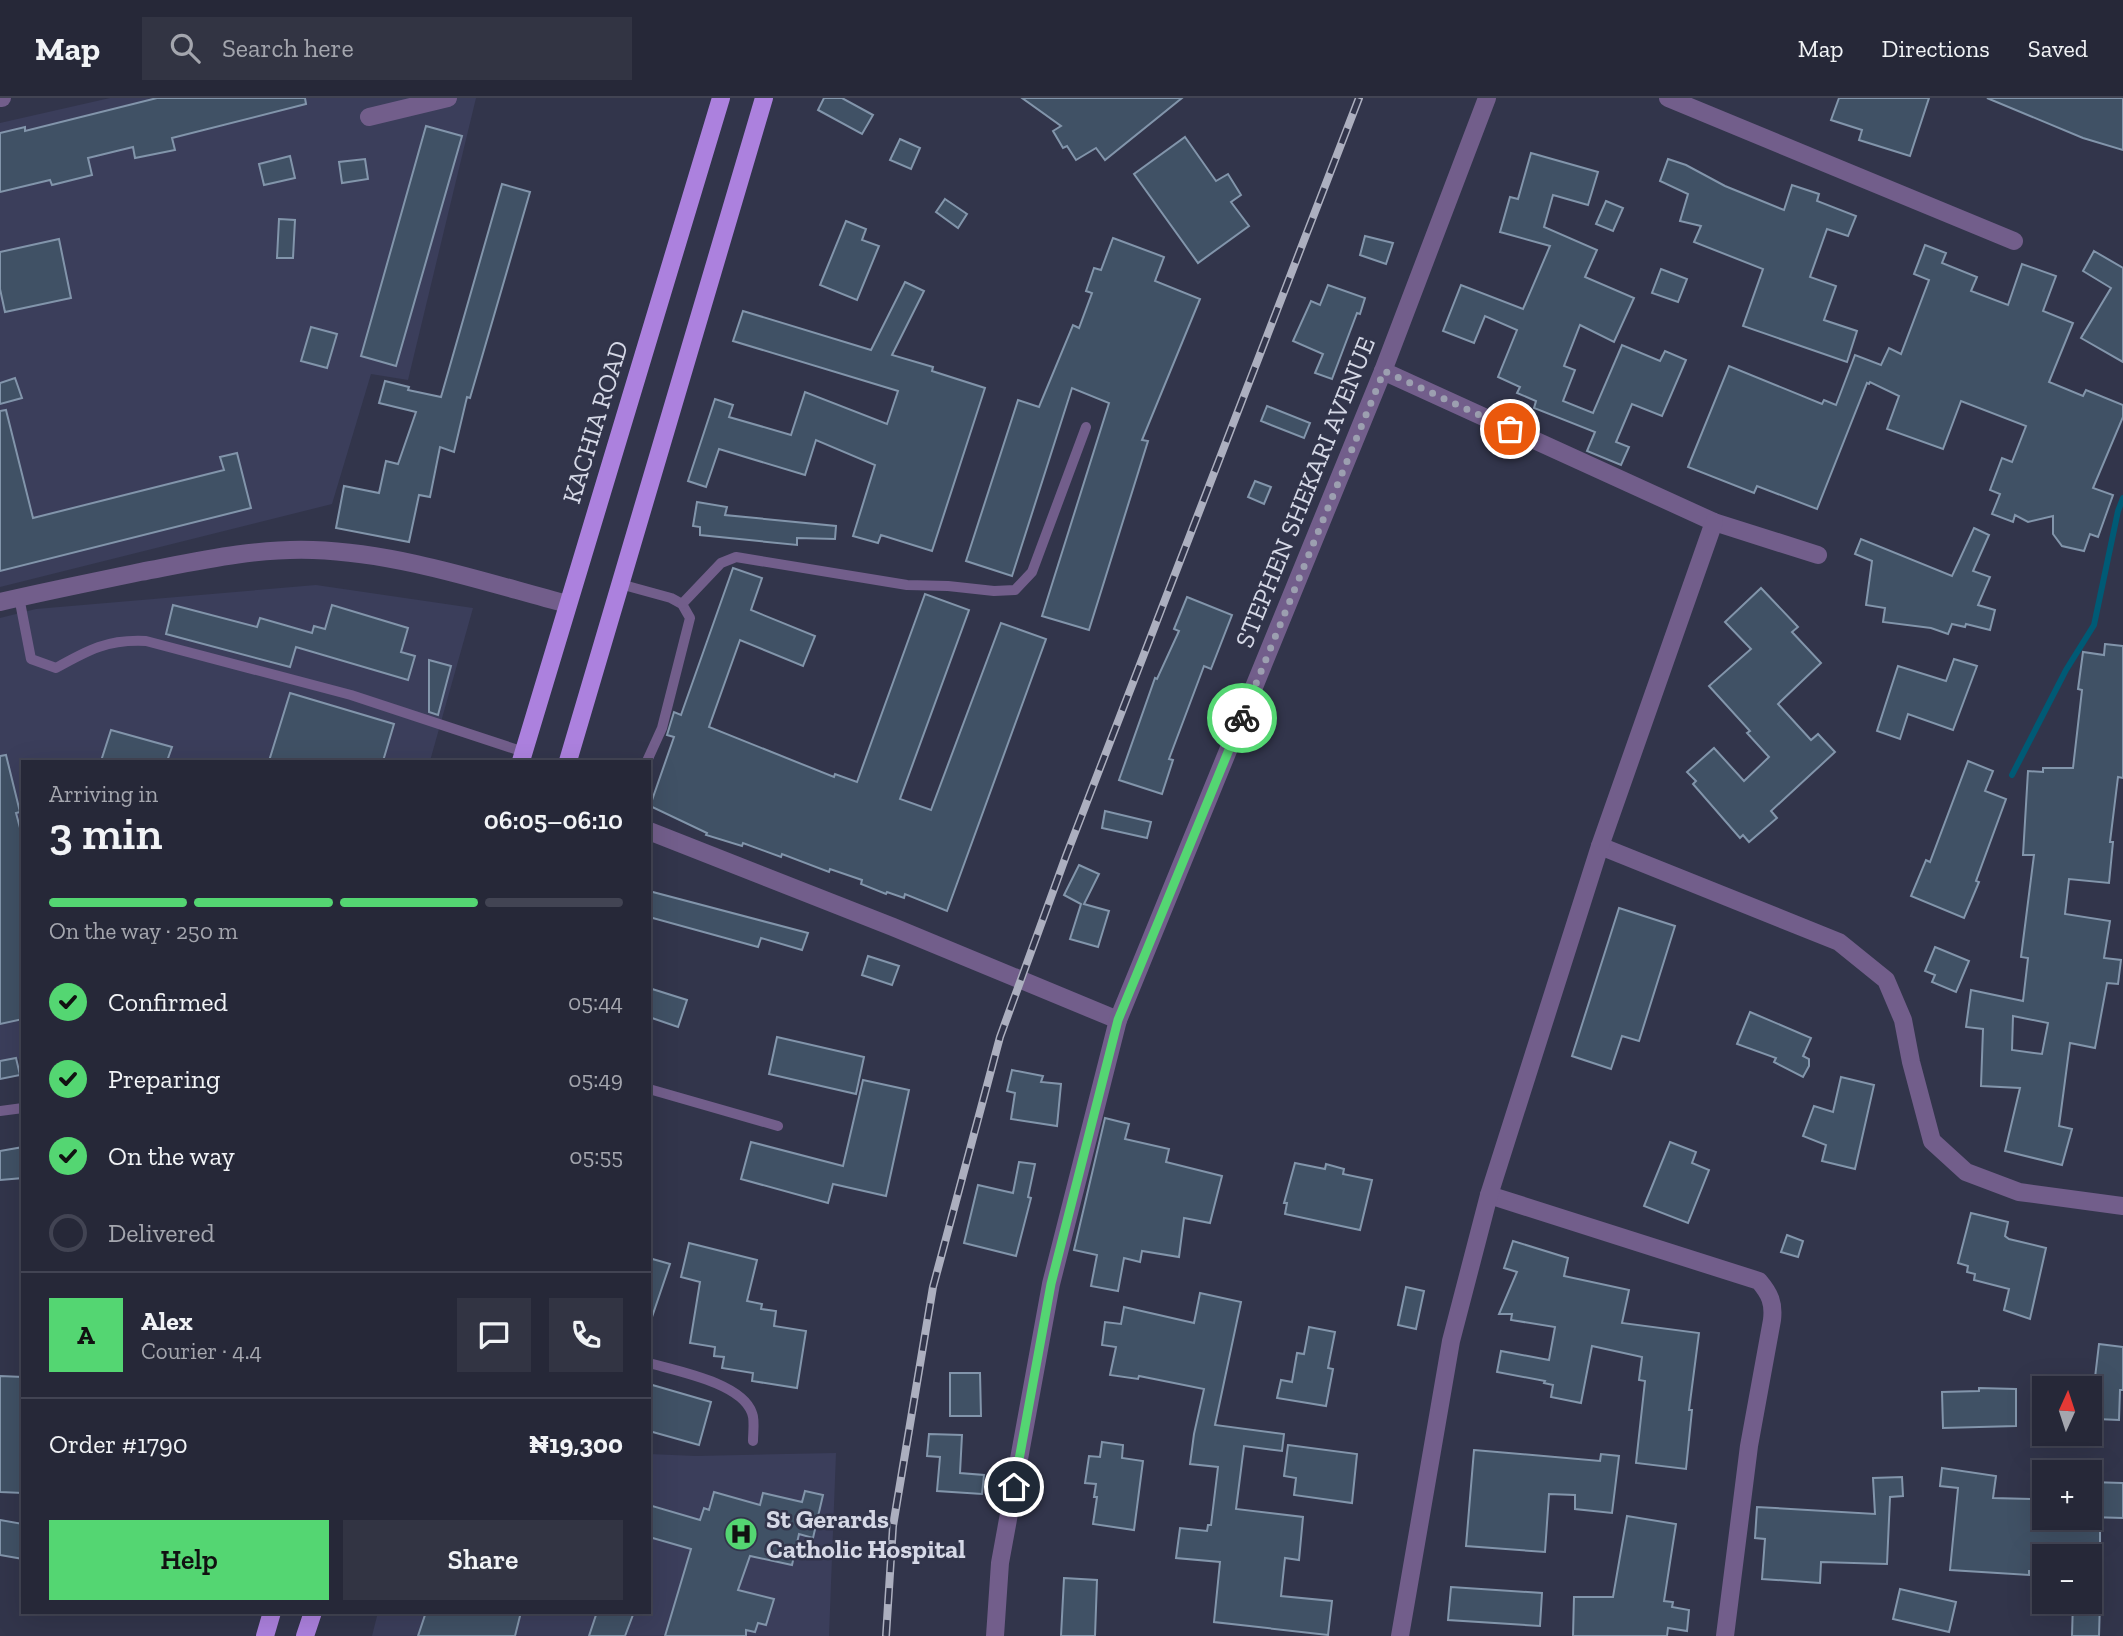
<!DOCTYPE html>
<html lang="en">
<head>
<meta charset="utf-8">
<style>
	:root { --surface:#262838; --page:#323443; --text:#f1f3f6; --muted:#a4a6ae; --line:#424453; --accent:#54d672 }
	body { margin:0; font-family:"Zilla Slab",serif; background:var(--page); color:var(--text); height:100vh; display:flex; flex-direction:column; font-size:26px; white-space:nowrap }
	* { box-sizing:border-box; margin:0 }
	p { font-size:23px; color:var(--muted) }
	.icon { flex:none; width:38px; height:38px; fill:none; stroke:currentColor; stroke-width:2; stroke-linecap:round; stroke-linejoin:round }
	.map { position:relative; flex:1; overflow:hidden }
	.side { position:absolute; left:21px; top:662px; width:630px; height:854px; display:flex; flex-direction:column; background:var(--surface); border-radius:0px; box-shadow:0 7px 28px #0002,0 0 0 2px var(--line) }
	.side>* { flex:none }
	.needle { width:46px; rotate:3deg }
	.controls { position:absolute; left:2032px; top:1278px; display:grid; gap:14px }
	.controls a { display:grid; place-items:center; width:70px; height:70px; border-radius:0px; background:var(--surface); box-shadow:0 7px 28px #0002,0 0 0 2px var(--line); font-size:35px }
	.pin { position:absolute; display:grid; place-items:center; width:60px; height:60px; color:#fff; margin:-30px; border:4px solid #fff; border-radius:50%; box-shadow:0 2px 7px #0007 }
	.courier { position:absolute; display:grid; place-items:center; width:70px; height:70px; margin:-35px; border:5px solid #54d672; border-radius:50%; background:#fff; color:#222; box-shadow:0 2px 9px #0007 }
	.overview em { font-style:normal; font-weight:600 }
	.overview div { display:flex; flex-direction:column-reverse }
	.overview { display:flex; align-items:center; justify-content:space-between; height:119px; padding:0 28px }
	h1 { font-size:46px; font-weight:600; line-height:52px }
	.bar { display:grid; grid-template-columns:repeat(4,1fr); gap:10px 7px; align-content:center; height:84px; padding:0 28px }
	.bar i { height:9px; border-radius:5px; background:var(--line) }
	.bar .active { background:var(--accent) }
	.bar p { grid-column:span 4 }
	.line { display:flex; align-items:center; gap:18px; padding:0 28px; border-top:2px solid var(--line) }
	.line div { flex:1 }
	.round { display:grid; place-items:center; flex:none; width:74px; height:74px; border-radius:0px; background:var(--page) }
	ol { padding:0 28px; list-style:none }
	li { display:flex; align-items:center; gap:21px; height:77px }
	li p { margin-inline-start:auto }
	li .icon { padding:7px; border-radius:50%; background:var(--accent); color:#111; stroke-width:4 }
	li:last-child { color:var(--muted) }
	li i { width:38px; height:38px; border:4px solid var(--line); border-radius:50% }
	.action { display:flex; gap:14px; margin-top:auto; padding:14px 28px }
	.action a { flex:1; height:80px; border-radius:0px; background:var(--accent); color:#111; font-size:28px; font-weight:600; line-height:80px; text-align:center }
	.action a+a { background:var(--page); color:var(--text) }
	header { display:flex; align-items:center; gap:42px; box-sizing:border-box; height:98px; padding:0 35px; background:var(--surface); border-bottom:2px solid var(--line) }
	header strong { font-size:33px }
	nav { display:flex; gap:38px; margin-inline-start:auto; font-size:24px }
	.search { width:490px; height:63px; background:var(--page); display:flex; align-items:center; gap:18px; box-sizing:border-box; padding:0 24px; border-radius:0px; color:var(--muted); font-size:26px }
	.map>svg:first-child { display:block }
	.built { fill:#3b3e5b }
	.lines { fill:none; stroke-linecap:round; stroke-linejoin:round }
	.stream { stroke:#005a75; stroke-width:6 }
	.building { fill:#405165; stroke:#8295ab; stroke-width:2; fill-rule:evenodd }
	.lane { stroke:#725e8b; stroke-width:10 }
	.street { stroke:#725e8b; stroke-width:18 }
	.primary { stroke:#ac81de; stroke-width:18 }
	.rail-casing { stroke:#acafbf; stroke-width:8 }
	.rail { stroke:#32354b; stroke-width:5; stroke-dasharray:16; stroke-linecap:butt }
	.done { stroke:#9c9fb0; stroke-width:7; stroke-dasharray:0 12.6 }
	.route { stroke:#54d672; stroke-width:9 }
	.labels { text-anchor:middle; stroke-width:5; stroke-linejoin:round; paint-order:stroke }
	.street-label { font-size:26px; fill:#d5d8e6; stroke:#32354b }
	.poi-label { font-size:26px; font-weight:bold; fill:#d5d8e6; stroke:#32354b; text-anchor:start }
</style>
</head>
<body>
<header>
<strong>Map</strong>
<div class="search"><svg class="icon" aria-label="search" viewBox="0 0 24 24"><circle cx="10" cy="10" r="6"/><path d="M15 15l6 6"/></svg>Search here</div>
<nav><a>Map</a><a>Directions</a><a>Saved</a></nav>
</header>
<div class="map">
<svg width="2123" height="1538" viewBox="0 0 2123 1538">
	<rect width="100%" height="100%" fill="#32354b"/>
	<g class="built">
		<polygon points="110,0 476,0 408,282 371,276 332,406 0,489 0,25"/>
		<polygon points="316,487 473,510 430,663 23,663 23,960 0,964 0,520 36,511"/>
		<polygon points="836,1355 829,1538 372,1538 378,1514 649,1514 649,1356 696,1358"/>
	</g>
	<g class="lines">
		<polyline class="stream" points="2012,677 2066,572 2094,527 2118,413 2123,400"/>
	</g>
	<g class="building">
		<polygon points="157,0 305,0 306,6 172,40 175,52 135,60 133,49 88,60 92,77 52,87 50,82 0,94 0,35 25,29 25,33"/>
		<polygon points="824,0 842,0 873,17 862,36 818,12"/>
		<polygon points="1022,0 1182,0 1105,62 1096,50 1076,62 1067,48 1063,50 1053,33 1061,28"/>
		<polygon points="1839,0 1929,0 1910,58 1859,42 1862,32 1831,22"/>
		<polygon points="1987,0 2123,0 2123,52 2083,40"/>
		<polygon points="426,28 462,38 396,268 361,258"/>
		<polygon points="1185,39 1216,83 1228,76 1241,97 1231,104 1249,128 1198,165 1134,76"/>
		<polygon points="900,41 920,50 911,71 890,62"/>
		<polygon points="1531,55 1598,74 1588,107 1553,97 1544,129 1597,152 1585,179 1634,200 1614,244 1580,227 1564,268 1575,272 1563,303 1593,315 1622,247 1660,263 1665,253 1686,262 1662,318 1632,306 1616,344 1629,349 1621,367 1587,353 1595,334 1534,310 1536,303 1517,295 1520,289 1498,279 1517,232 1485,218 1474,245 1443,233 1461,187 1523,211 1550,148 1500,134 1510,99 1518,101"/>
		<polygon points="290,58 295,80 264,87 259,66"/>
		<polygon points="365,61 368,81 342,85 339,64"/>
		<polygon points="1668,61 1686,67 1725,88 1784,112 1792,87 1819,96 1817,103 1856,118 1848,138 1827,131 1810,179 1836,188 1824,222 1857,233 1847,264 1743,228 1763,171 1694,144 1701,128 1680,123 1688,96 1660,83"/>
		<polygon points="502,86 530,94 470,300 467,299 454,354 440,349 430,399 419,397 409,444 336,430 344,388 379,395 386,363 398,366 416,314 379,305 385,283 409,289 408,292 441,299"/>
		<polygon points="945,101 967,116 958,130 936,114"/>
		<polygon points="1606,103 1623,110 1613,133 1596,126"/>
		<polygon points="279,121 295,122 293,160 277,160"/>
		<polygon points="846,123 866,131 862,142 879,148 857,202 820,187"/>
		<polygon points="1365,138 1393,145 1386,166 1360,157"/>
		<polygon points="1113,140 1164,159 1155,183 1200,201 1142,342 1148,343 1089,532 1042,518 1109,305 1072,290 1012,478 966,463 1018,302 1039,309 1073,227 1079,230 1092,195 1086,193 1094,170 1101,172"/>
		<polygon points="59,141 71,200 5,214 0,191 0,154"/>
		<polygon points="1925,147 1946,155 1942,165 1977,179 1971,193 2008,207 2022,166 2056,178 2043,213 2073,225 2049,284 2083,298 2086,292 2123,307 2123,319 2093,390 2113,397 2098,439 2090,436 2084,453 2062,448 2053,436 2053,418 2028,424 2015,417 2013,424 1992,416 2000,396 1990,392 2002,360 2012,364 2026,328 1961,303 1943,351 1887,331 1899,298 1870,284 1869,286 1867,285 1817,411 1757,388 1754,395 1688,369 1729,268 1822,306 1824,302 1836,307 1855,257 1881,267 1889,250 1901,256 1929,182 1914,176"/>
		<polygon points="2094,153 2123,170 2123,264 2081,240 2111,190 2083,173"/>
		<polygon points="1661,171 1687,181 1678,204 1652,195"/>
		<polygon points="905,184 924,193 892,257 933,269 932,273 985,290 932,453 881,437 878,445 853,438 875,367 816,342 805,377 719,351 706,389 688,383 715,301 733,307 729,319 791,337 805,294 887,326 898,293 733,243 743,213 871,252"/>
		<polygon points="1328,187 1365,200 1360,216 1357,215 1332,281 1315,275 1323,256 1293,243 1311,203 1320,207"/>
		<polygon points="311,229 337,236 327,270 301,263"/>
		<polygon points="15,280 22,300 0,306 0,285"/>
		<polygon points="1267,308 1310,325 1304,340 1261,323"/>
		<polygon points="6,312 33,420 224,372 220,359 237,355 251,410 0,473 0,313"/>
		<polygon points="1255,383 1271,389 1264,406 1248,399"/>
		<polygon points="697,404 727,409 725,417 836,428 835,441 797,440 797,447 700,437 700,429 693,428"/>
		<polygon points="1974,430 1989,437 1973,473 1990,479 1978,507 1995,512 1990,532 1966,526 1965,529 1952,526 1948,536 1931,530 1883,524 1885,510 1866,507 1872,463 1855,456 1861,441 1952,478"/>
		<polygon points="733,470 762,480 751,512 815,538 803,568 740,542 709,629 834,679 835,676 857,684 925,496 969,512 900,701 931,712 1001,525 1046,541 947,813 905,796 904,800 887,794 886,796 861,786 862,782 830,771 829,774 782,756 781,759 743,745 742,748 706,737 707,735 650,708 674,639 667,637 674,614 681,617"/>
		<polygon points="1761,490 1798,529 1792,534 1821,565 1778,606 1811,642 1818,636 1835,654 1771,713 1777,720 1749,744 1743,737 1740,740 1693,686 1696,683 1687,674 1714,650 1744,683 1769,659 1747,635 1750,633 1709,588 1751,551 1725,524"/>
		<polygon points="1187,499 1232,517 1211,571 1204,568 1169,661 1173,662 1162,696 1119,682 1155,580 1157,581 1179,533 1174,531"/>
		<polygon points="173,507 257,529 260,520 312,535 314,528 325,531 332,507 408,530 401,554 415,558 408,582 296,549 290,569 166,536"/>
		<path d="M 2105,546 L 2123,548 L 2123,680 L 2118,679 L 2110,744 L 2113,744 L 2109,785 L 2069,781 L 2065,816 L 2110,823 L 2104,860 L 2121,862 L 2118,886 L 2107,885 L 2095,950 L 2070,945 L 2059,1028 L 2072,1031 L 2062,1067 L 2005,1053 L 2020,990 L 1981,988 L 1983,931 L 1966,929 L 1971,892 L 2023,903 L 2028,860 L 2021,859 L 2034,757 L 2023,757 L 2028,673 L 2043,674 L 2043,670 L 2073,670 L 2082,592 L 2078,591 L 2083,554 L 2104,557 ZM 2013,918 L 2048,925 L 2042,956 L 2012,952 Z"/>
		<polygon points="1954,561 1977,568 1953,632 1908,616 1900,641 1877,633 1898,568 1946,583"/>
		<polygon points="429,562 451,568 438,617 429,614"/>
		<polygon points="290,595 394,626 383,663 269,663"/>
		<polygon points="111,632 172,649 167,663 101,663"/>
		<polygon points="6,657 20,714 16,715 23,741 23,921 0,926 0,658"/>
		<polygon points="1968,663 1993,673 1985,693 2006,701 1976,783 1979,784 1964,820 1911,798 1926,762 1930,764"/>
		<polygon points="1105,713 1151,724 1147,740 1102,730"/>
		<polygon points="1079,767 1099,776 1084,806 1109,813 1098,849 1070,841 1081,806 1064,797"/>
		<polygon points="649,793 808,835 802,852 761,840 758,849 649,819"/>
		<polygon points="1619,810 1675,828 1639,943 1622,938 1611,971 1572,958"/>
		<polygon points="1935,849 1969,863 1956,894 1932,884 1935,877 1925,873"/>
		<polygon points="868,858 899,868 892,887 862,877"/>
		<polygon points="649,890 687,902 678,929 649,919"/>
		<polygon points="1750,914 1811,940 1803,958 1809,961 1809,968 1803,979 1774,964 1776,960 1737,946"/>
		<polygon points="777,939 864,959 856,996 769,976"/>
		<polygon points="16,960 20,977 0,981 0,963"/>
		<polygon points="1012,972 1043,978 1041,984 1061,986 1057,1028 1011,1021 1015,995 1007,993"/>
		<polygon points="1841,979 1874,987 1855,1071 1822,1063 1826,1047 1803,1038 1814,1008 1833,1014"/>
		<polygon points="863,982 909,992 886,1098 833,1086 828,1105 741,1081 751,1044 843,1068"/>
		<polygon points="1105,1020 1129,1026 1125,1041 1169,1051 1166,1064 1222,1078 1210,1125 1184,1120 1179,1159 1142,1153 1140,1164 1124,1160 1118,1193 1091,1188 1097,1157 1074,1152"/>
		<polygon points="1670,1044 1696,1054 1692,1065 1709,1072 1688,1125 1644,1108"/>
		<polygon points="23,1049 23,1080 0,1082 0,1053"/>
		<polygon points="1019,1064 1035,1066 1028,1099 1031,1100 1016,1158 964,1145 978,1087 1013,1095"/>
		<polygon points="1295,1065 1325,1071 1326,1066 1344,1071 1343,1076 1372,1082 1360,1132 1285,1116 1287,1105 1284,1105"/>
		<polygon points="1971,1115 2008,1124 2005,1138 2009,1141 2046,1150 2030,1221 2004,1212 2009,1191 1974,1182 1975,1176 1967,1174 1968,1168 1958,1165"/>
		<polygon points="1787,1137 1803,1143 1798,1159 1781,1154"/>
		<polygon points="1513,1143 1568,1160 1564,1178 1629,1192 1622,1225 1699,1235 1689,1312 1692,1312 1686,1371 1636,1365 1645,1283 1639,1282 1642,1259 1592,1248 1581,1305 1551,1299 1553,1287 1544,1285 1545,1283 1497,1274 1501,1253 1549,1262 1555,1229 1511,1222 1512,1216 1499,1216 1517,1174 1504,1170"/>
		<polygon points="689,1145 757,1162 747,1203 762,1206 761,1211 776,1213 774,1228 806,1233 797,1290 752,1283 753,1275 722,1270 724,1259 714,1258 715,1249 690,1245 700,1184 681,1179"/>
		<polygon points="649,1160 670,1166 652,1219 649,1219"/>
		<polygon points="1406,1189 1424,1193 1416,1231 1398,1227"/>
		<polygon points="1200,1195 1241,1204 1215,1327 1284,1336 1282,1353 1244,1348 1236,1411 1303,1419 1299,1462 1285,1460 1281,1498 1332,1503 1328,1537 1214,1524 1220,1464 1176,1460 1180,1430 1207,1433 1208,1427 1211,1427 1218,1369 1190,1366 1194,1336 1204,1291 1139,1278 1138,1281 1110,1277 1116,1249 1102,1247 1105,1224 1121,1226 1124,1209 1194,1225"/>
		<polygon points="1309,1229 1335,1234 1328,1270 1333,1271 1326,1308 1277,1300 1281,1282 1292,1284 1297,1255 1304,1256"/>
		<polygon points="2099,1246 2123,1249 2123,1292 2120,1292 2119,1322 2097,1321 2098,1289 2094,1288"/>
		<polygon points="950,1275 980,1275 981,1318 950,1318"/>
		<polygon points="0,1278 23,1279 23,1395 0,1394"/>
		<polygon points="649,1286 711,1304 699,1347 649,1333"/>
		<polygon points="1979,1290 2016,1291 2016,1328 1943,1330 1942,1294 1979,1293"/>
		<polygon points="929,1336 962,1337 960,1375 984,1377 982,1396 937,1393 940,1359 927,1358"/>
		<polygon points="1102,1344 1123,1347 1122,1360 1143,1363 1134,1432 1093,1426 1097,1399 1094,1399 1096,1386 1085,1385 1089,1358 1100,1359"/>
		<polygon points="1288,1347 1357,1356 1352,1405 1294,1397 1296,1380 1284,1378"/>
		<polygon points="1474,1352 1600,1363 1601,1356 1619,1358 1612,1415 1575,1411 1575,1397 1549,1396 1545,1454 1466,1448"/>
		<polygon points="1942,1370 1996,1378 1993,1400 2031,1401 2031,1416 2044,1416 2044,1419 2100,1419 2100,1458 2044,1458 2044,1473 2029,1473 2029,1477 1950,1472 1958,1390 1940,1388"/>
		<polygon points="1902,1379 1903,1398 1890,1399 1887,1466 1821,1464 1820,1485 1762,1481 1765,1441 1755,1440 1757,1409 1875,1416 1873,1380"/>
		<polygon points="2090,1384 2123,1385 2123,1420 2090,1419"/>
		<polygon points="805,1393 823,1397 813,1440 799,1436 792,1467 750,1458 738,1492 774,1501 766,1527 758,1525 755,1534 746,1532 746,1538 665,1538 691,1451 649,1439 649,1407 700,1422 704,1410 709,1412 714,1394 760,1407 763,1395 802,1404"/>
		<polygon points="1627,1418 1676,1426 1664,1503 1673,1504 1672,1509 1689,1512 1687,1533 1668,1530 1667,1538 1573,1538 1574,1499 1613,1499"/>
		<polygon points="0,1422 23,1426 23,1461 0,1457"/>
		<polygon points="1064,1480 1097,1482 1095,1538 1061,1538"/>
		<polygon points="1451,1489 1542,1495 1540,1528 1448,1522"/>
		<polygon points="1900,1491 1956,1504 1949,1534 1893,1521"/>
		<polygon points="2073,1503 2100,1503 2099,1538 2072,1538"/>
		<polygon points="426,1514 521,1514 515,1538 418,1538"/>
		<polygon points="597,1514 634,1514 625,1538 589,1538"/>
	</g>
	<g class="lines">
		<g class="lane">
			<polyline points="620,486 671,500 682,506 690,520 662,630 647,663"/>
			<path d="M 19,499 L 31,561 L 56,570 C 88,552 108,541 146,543 L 351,597 L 524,654"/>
			<polyline points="682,506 721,465 736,459 907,487 948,488 994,493 1015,492 1032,474 1086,329"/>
			<polyline points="649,991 778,1028"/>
			<polyline points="0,1013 23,1010"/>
			<path d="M 649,1265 C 677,1273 742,1285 752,1315 C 755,1322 753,1334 753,1343"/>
		</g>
		<g class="street">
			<polyline points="0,0 2,0"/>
			<polyline points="1668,0 2014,143"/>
			<polyline points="369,19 448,0"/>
			<polyline points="1383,273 1714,424 1818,457"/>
			<path d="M 0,504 C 47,493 93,484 140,474 C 198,463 254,450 313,452 C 400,455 484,484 567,506"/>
			<polyline points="649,733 893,829 1118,922"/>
			<polyline points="1600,748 1839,844 1886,882 1903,922 1911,964 1932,1043 1966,1074 2019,1094 2123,1108"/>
			<path d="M 1489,1097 L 1759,1183 C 1770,1196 1774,1205 1772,1222 L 1749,1348 L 1725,1538"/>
			<polyline points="995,1538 1000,1465 1051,1186 1118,922 1383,273 1487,0"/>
			<polyline points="1400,1538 1451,1243 1489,1097 1600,748 1714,424"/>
		</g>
		<g class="primary">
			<polyline points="521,663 721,0"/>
			<polyline points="568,663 764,0"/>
			<polyline points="265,1538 272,1514"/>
			<polyline points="305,1538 313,1514"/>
		</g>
		<defs>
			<polyline id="rail" points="886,1538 893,1428 933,1189 1000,939 1066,758 1359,0"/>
		</defs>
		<use href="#rail" class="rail-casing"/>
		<use href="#rail" class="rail"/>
	</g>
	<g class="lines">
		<polyline class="done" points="1242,620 1384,273 1510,331"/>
		<polyline class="route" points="1014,1389 1051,1186 1118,922 1242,620"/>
	</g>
	<defs>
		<symbol id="hospital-disc" viewBox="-11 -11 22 22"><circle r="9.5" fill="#54d672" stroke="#32354b"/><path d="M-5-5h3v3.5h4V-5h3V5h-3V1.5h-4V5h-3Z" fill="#111"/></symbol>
	</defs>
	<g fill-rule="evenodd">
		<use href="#hospital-disc" x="722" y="1417" width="38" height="38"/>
	</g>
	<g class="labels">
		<g class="street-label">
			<text transform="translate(595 324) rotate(-73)" y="9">KACHIA ROAD</text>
			<text transform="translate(1305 394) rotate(-68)" y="9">STEPHEN SHEKARI AVENUE</text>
		</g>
		<g class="poi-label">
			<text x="766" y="1430">St Gerards<tspan x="766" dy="30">Catholic Hospital</tspan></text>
		</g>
	</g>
</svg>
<div class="controls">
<a><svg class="needle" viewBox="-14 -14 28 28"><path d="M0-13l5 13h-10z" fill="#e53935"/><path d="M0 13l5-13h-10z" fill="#a4a6ae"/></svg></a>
<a>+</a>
<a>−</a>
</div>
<div class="pin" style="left:1510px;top:331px;background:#ea580c"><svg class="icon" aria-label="bag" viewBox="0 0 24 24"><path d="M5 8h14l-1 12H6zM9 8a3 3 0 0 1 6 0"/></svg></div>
<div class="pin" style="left:1014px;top:1389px;background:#1f2937"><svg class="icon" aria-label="home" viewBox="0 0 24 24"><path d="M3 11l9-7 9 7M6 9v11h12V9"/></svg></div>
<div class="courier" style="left:1242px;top:620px"><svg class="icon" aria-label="bike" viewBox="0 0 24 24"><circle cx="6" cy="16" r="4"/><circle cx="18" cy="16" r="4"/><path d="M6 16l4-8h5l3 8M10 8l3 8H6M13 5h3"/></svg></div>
<section class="side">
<div class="overview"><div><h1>3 min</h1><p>Arriving in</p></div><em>06:05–06:10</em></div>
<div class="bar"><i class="active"></i><i class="active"></i><i class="active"></i><i></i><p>On the way · 250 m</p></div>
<ol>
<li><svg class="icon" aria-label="check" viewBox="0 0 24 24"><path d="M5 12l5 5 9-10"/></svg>Confirmed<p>05:44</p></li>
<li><svg class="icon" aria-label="check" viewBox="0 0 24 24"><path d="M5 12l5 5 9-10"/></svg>Preparing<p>05:49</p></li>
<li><svg class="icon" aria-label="check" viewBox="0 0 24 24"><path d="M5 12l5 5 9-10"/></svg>On the way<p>05:55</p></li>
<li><i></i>Delivered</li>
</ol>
<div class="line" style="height:126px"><b class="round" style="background:var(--accent);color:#111">A</b><div><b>Alex</b><p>Courier · 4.4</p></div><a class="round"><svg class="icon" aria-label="chat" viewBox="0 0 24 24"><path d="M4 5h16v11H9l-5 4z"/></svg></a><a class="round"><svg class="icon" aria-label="phone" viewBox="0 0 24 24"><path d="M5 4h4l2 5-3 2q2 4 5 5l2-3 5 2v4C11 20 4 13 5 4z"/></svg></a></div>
<div class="line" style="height:91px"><div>Order #1790</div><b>₦19,300</b></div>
<div class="action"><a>Help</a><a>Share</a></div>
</section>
</div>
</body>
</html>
